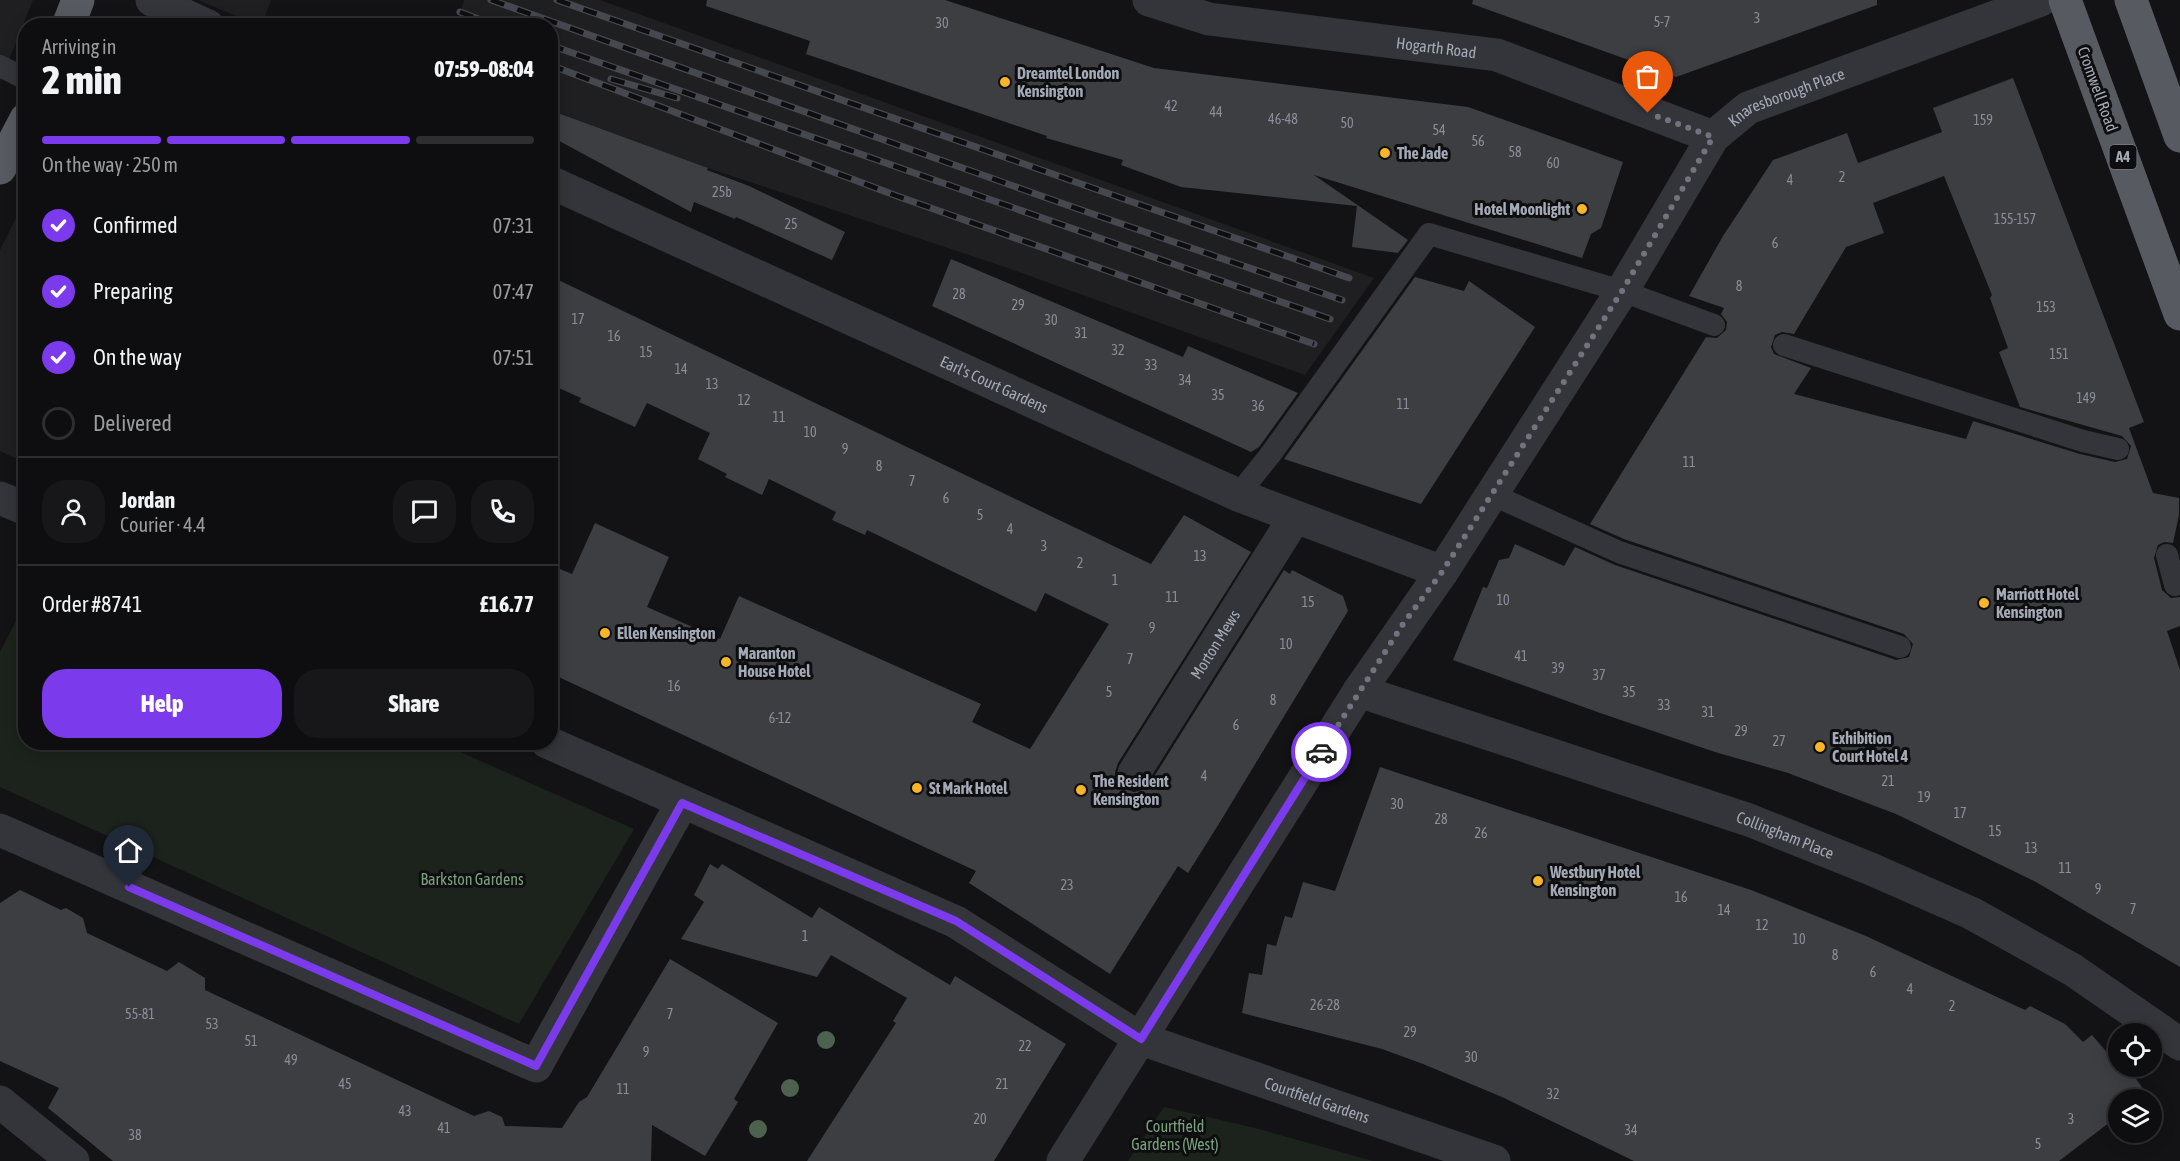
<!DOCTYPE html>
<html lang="en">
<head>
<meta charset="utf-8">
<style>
	:root { --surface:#0e0e10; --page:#171719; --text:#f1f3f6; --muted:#9b9c9f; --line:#2e2e30; --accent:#7c3aed }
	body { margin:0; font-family:"Asap Condensed",sans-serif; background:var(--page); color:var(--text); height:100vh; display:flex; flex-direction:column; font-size:22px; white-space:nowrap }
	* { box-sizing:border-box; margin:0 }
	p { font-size:20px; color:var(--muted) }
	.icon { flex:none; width:33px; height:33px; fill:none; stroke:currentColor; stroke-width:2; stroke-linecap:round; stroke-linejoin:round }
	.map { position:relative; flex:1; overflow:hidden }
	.details { position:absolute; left:18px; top:18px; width:540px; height:732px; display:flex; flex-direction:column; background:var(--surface); border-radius:24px; box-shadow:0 3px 15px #0003,0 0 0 2px var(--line) }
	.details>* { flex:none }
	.buttons { position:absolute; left:2108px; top:1023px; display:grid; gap:12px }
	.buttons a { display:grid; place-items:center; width:54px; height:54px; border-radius:50%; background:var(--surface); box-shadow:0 3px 15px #0003,0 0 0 2px var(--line); font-size:30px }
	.pin { position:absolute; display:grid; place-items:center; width:51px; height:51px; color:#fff; margin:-62px -26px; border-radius:50% 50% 50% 0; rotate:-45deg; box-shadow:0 0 6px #0007 }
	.pin .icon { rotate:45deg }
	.courier { position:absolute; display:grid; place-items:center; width:60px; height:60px; margin:-30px; border:4px solid #7c3aed; border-radius:50%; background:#fff; color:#222; box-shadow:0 2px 8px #0007 }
	.summary em { font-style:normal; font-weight:800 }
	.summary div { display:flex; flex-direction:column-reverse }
	.summary { display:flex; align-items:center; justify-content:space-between; height:102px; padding:0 24px }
	h1 { font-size:39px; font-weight:800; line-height:45px }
	.bar { display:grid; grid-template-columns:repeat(4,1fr); gap:9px 6px; align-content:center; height:72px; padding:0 24px }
	.bar i { height:8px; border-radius:4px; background:var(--line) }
	.bar .current { background:var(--accent) }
	.bar p { grid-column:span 4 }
	.line { display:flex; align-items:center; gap:15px; padding:0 24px; border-top:2px solid var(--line) }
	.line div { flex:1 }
	.round { display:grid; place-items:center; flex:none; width:63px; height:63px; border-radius:24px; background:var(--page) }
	ol { padding:0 24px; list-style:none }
	li { display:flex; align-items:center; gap:18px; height:66px }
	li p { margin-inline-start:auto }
	li .icon { padding:6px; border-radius:50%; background:var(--accent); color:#fff; stroke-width:4 }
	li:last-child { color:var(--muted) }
	li i { width:33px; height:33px; border:3px solid var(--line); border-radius:50% }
	.primary-button { display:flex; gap:12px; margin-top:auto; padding:12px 24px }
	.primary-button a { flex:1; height:69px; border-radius:24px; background:var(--accent); color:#fff; font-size:24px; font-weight:800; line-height:69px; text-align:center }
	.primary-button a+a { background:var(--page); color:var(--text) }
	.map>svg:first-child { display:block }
	.built { fill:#1f1f22 }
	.green { fill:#1b231c }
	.building { fill:#3d3e42; fill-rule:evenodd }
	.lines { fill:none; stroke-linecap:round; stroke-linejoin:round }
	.service { stroke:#34353a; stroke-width:22 }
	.minor { stroke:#34353a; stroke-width:33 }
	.trunk { stroke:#585a62; stroke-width:33 }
	.rail-casing { stroke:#47484f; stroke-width:7 }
	.rail { stroke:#0e0e10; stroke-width:4.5; stroke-dasharray:14; stroke-linecap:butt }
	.tree { fill:#4c614e }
	.done { stroke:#71747e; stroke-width:6; stroke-dasharray:0 10.8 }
	.route { stroke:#7c3aed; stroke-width:8 }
	.poi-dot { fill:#f8b527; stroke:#0e0e10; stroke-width:2 }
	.labels { text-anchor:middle; stroke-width:6; stroke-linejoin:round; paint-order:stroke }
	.number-label { font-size:14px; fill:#8a8e99 }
	.shield { fill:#0e0e10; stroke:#777a84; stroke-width:1.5 }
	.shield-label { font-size:15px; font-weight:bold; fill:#a4a9b6 }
	.street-label { font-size:16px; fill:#a4a9b6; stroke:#0e0e10 }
	.poi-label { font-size:16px; font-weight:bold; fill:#a4a9b6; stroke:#0e0e10; text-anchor:start }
	.park-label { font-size:16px; fill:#7aa17d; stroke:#0e0e10 }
</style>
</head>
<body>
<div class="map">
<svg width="2180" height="1161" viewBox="0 0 2180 1161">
	<rect width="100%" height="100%" fill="#131315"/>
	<g class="built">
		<polygon points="0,0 33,0 0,82"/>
		<polygon points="198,0 271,0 262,25 260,26"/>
		<polygon points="464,0 600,0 1374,278 1305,375 1002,266 708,168 551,110 550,26 456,26"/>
		<polygon points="25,200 25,463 0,451 0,250"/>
	</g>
	<g class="green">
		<polygon points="25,603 26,742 440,743 634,829 519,1024 0,787 0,652"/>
		<polygon points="1164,1107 1255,1128 1373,1161 1128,1161"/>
	</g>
	<g class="building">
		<polygon points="707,0 945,0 1154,68 1468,107 1623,162 1601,228 1591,234 1582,258 1314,175 1408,240 1398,253 1352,247 1357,206 1181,187 1121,165 1123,160 1046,138 1047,136 806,54 810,41 706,6"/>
		<polygon points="1473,0 1877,0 1877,5 1676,77 1472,4"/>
		<path d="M 2013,78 L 2144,422 L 2129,428 L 2153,493 L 2179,498 L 2179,515 L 2173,543 L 2164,542 L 2158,545 L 2154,558 L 2162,590 L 2171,598 L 2180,597 L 2180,626 L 2167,631 L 2180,670 L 2180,967 L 2036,882 L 1896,814 L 1788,773 L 1715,752 L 1603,714 L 1453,660 L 1483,587 L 1487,588 L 1499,560 L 1509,558 L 1515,544 L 1564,566 L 1575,547 L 1615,565 L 1896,660 L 1909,657 L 1913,644 L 1904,634 L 1624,539 L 1590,524 L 1706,337 L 1717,338 L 1726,330 L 1727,322 L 1721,314 L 1724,308 L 1689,296 L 1723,236 L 1773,160 L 1847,133 L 1858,163 L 1942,132 L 1933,108 ZM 1944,176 L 1992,295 L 1990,298 L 2008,348 L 1999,352 L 2020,407 L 2122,436 L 2131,446 L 2127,459 L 2115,462 L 2080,454 L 1973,421 L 1966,439 L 1794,394 L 1811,368 L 1774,354 L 1771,347 L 1775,335 L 1782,332 L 1794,334 L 1846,247 L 1884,233 L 1873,203 Z"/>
		<polygon points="550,110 708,168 707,170 749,186 845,232 832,260 736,217 735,219 694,202 691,212 550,136"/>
		<polygon points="951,259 1183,357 1188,346 1298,393 1259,447 1251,452 932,306"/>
		<polygon points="550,276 1151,564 1184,515 1251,552 1118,763 1115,772 1117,781 1125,789 1134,792 1142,790 1150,783 1284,570 1290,574 1292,570 1343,596 1348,611 1220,822 1188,873 1178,866 1110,974 969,883 976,871 550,673 550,565 572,574 595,523 669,557 647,607 720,639 739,596 981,704 972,722 1030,749 1109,624 1045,593 1036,612 867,530 865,535 832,520 836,512 769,479 762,495 725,477 727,474 698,459 710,433 647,403 635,427 579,402 581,398 550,384"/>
		<polygon points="1415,277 1464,291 1469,281 1535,327 1421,504 1284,459"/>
		<polygon points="1380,767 1751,890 1866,936 2025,1010 2030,1006 2065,1024 2083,1042 2092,1035 2111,1057 2116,1053 2118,1066 2127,1066 2151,1100 2118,1100 2118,1116 2059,1161 1634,1161 1502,1097 1423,1064 1382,1049 1242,1013 1249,973 1262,975 1267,944 1276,946 1285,916 1292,918 1303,882 1335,891"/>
		<polygon points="710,864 718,869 722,864 812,918 819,907 950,985 955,976 1066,1044 994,1161 807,1161 896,1023 893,1021 907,998 831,955 817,977 681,939 704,902 694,895"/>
		<polygon points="20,890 61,910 66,908 83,918 87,933 167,971 179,962 205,978 205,990 474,1116 489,1111 502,1117 505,1126 562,1128 579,1102 587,1097 670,959 778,1023 734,1099 738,1102 705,1156 652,1125 651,1161 113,1161 48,1108 59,1088 0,1061 0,903"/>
	</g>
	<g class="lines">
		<g class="service">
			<polyline points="0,66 26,79"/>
			<polyline points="1784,345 2083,441 2118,449"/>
			<polyline points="1491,494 1619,552 1900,647"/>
			<polyline points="1238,495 1270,455 1429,234 1622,291 1714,325"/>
			<polyline points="2167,555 2175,585"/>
		</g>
		<g class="minor">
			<polyline points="152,0 208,26"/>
			<path id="s1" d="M 1149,0 L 1209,19 L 1497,55 L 1713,137"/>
			<path id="s2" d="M 550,182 L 1238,495 L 1442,572"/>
			<polyline points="0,498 26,509"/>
			<path id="s3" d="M 1359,691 L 1749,820 L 1871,869 L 1971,913 L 2073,970 L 2180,1044"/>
			<path id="s4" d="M 547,742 L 956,922 L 1141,1039 L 1494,1161"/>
			<path id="s5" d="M 1134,773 L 1295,517"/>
			<polyline points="0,830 536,1066 682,803"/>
			<polyline points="0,1102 73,1161"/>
			<path id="s6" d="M 1063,1161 L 1359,691 L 1442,572 L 1622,291 L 1713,137 L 1748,108 L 2041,0"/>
		</g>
		<g class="trunk">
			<polyline points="2065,0 2180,314"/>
			<polyline points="2131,0 2180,136"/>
			<polyline points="68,26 78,0"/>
			<polyline points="0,168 26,119"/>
		</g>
		<defs>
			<g id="rail">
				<polyline points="491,0 1064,204 1342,300"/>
				<polyline points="557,0 1349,278"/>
				<polyline points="460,12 497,26"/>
				<polyline points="550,45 1330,319"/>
				<polyline points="550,65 897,196 1314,344"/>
				<polyline points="611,79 677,98"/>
			</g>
		</defs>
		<use href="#rail" class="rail-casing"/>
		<use href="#rail" class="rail"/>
	</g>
	<g class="tree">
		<circle cx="826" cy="1040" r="9"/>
		<circle cx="790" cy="1088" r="9"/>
		<circle cx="758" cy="1129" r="9"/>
	</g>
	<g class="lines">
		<polyline class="done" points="1321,752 1403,624 1442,572 1622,291 1713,137 1648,113"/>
		<polyline class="route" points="129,887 536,1066 682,803 956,921 1141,1039 1321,752"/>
	</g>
	<g class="poi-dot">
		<circle cx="1005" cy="82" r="6"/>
		<circle cx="1385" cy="153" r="6"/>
		<circle cx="1582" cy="209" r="6"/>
		<circle cx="1984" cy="603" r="6"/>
		<circle cx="605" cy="633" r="6"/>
		<circle cx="726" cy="662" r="6"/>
		<circle cx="1820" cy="747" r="6"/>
		<circle cx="917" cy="788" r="6"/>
		<circle cx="1081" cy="790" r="6"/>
		<circle cx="1538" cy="881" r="6"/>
	</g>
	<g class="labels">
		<g class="number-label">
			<text x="1757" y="23">3</text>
			<text x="1662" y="27">5-7</text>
			<text x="942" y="28">30</text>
			<text x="1171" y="111">42</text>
			<text x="1216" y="117">44</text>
			<text x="1283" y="124">46-48</text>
			<text x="1983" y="125">159</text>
			<text x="1347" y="128">50</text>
			<text x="1439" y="135">54</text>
			<text x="1478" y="146">56</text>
			<text x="1515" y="157">58</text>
			<text x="1553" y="168">60</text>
			<text x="1842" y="182">2</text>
			<text x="1790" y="185">4</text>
			<text x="722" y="197">25b</text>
			<text x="2015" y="224">155-157</text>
			<text x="791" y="229">25</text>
			<text x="1775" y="248">6</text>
			<text x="1739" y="291">8</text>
			<text x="959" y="299">28</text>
			<text x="1018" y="310">29</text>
			<text x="2046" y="312">153</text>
			<text x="578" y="324">17</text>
			<text x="1051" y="325">30</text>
			<text x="1081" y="338">31</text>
			<text x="614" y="341">16</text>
			<text x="1118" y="355">32</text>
			<text x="646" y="357">15</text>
			<text x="2059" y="359">151</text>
			<text x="1151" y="370">33</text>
			<text x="681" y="374">14</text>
			<text x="1185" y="385">34</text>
			<text x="712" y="389">13</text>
			<text x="1218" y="400">35</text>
			<text x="2086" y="403">149</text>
			<text x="744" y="405">12</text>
			<text x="1403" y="409">11</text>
			<text x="1258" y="411">36</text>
			<text x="779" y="422">11</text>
			<text x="810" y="437">10</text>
			<text x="845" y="454">9</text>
			<text x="1689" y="467">11</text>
			<text x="879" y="471">8</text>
			<text x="912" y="486">7</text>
			<text x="946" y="503">6</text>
			<text x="980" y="520">5</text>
			<text x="1010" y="534">4</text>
			<text x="1044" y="551">3</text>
			<text x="1200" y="561">13</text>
			<text x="1080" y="568">2</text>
			<text x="1115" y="585">1</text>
			<text x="1172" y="602">11</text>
			<text x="1503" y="605">10</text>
			<text x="1308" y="607">15</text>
			<text x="1152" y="633">9</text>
			<text x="1286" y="649">10</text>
			<text x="1521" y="661">41</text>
			<text x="1130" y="664">7</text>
			<text x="1558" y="673">39</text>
			<text x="1599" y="680">37</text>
			<text x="674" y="691">16</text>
			<text x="1109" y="697">5</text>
			<text x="1629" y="697">35</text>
			<text x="1273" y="705">8</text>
			<text x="1664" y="710">33</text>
			<text x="1708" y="717">31</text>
			<text x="780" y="723">6-12</text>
			<text x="1236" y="730">6</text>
			<text x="1741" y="736">29</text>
			<text x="1779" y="746">27</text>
			<text x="1204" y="781">4</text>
			<text x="1888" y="786">21</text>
			<text x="1924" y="802">19</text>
			<text x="1397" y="809">30</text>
			<text x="1960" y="818">17</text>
			<text x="1441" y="824">28</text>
			<text x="1995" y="836">15</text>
			<text x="1481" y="838">26</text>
			<text x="2031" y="853">13</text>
			<text x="2065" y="873">11</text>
			<text x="1067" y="890">23</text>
			<text x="2098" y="894">9</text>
			<text x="1681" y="902">16</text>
			<text x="2133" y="914">7</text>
			<text x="1724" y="915">14</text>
			<text x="1762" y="930">12</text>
			<text x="805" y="941">1</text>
			<text x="1799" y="944">10</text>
			<text x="1835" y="960">8</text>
			<text x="1873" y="977">6</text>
			<text x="1910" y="994">4</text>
			<text x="1325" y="1010">26-28</text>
			<text x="1952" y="1011">2</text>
			<text x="140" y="1019">55-81</text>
			<text x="670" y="1019">7</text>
			<text x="212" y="1029">53</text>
			<text x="1410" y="1037">29</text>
			<text x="251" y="1046">51</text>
			<text x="1025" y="1051">22</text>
			<text x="646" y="1057">9</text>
			<text x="1471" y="1062">30</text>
			<text x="291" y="1065">49</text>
			<text x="345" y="1089">45</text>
			<text x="1002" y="1089">21</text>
			<text x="623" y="1094">11</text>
			<text x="1553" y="1099">32</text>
			<text x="405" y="1116">43</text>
			<text x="980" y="1124">20</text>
			<text x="2071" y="1124">3</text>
			<text x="444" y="1133">41</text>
			<text x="1631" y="1135">34</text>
			<text x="135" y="1140">38</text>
			<text x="2038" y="1149">5</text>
		</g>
		<rect class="shield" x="2109.5" y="145" width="27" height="24" rx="4.5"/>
		<g class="shield-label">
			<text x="2123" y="162">A4</text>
		</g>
		<g class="street-label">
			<text dy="6" stroke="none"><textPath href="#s1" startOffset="292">Hogarth Road</textPath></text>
			<text transform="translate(2098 89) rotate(70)" y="6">Cromwell Road</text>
			<text dy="6" stroke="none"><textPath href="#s6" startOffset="1298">Knaresborough Place</textPath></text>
			<text dy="6" stroke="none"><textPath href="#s2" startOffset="488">Earl's Court Gardens</textPath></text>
			<text dy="6" stroke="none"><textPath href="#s5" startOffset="152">Morton Mews</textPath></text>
			<text dy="6" stroke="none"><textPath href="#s3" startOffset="450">Collingham Place</textPath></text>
			<text dy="6" stroke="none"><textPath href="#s4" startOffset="852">Courtfield Gardens</textPath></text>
		</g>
		<g class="poi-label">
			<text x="1017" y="79">Dreamtel London<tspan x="1017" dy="18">Kensington</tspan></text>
			<text x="1397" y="159">The Jade</text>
			<text x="1570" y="215" text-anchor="end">Hotel Moonlight</text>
			<text x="1996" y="600">Marriott Hotel<tspan x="1996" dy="18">Kensington</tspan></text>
			<text x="617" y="639">Ellen Kensington</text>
			<text x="738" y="659">Maranton<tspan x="738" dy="18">House Hotel</tspan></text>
			<text x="1832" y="744">Exhibition<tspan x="1832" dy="18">Court Hotel 4</tspan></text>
			<text x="1093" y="787">The Resident<tspan x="1093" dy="18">Kensington</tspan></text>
			<text x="929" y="794">St Mark Hotel</text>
			<text x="1550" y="878">Westbury Hotel<tspan x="1550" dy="18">Kensington</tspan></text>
		</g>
		<g class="park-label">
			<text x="472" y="885">Barkston Gardens</text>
			<text x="1175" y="1132">Courtfield<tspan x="1175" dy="18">Gardens (West)</tspan></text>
		</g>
	</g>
</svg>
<div class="buttons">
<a><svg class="icon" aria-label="locate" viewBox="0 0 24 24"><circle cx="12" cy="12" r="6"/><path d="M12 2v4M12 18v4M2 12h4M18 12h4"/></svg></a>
<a><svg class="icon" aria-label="layers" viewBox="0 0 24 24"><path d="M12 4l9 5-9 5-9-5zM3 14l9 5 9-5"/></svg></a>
</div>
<div class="pin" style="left:1648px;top:113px;background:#ea580c"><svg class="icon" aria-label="bag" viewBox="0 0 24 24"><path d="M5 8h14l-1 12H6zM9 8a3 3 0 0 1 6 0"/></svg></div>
<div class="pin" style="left:129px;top:887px;background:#1f2937"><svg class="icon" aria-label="home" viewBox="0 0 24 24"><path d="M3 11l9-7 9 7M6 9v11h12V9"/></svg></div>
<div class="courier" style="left:1321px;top:752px"><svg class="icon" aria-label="car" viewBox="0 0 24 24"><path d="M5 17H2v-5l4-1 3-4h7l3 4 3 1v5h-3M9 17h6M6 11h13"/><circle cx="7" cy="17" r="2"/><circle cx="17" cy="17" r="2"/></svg></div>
<section class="details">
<div class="summary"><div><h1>2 min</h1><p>Arriving in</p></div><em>07:59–08:04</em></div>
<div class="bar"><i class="current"></i><i class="current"></i><i class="current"></i><i></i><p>On the way · 250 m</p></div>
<ol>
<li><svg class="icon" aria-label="check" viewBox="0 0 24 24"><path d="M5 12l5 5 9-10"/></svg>Confirmed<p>07:31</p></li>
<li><svg class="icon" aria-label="check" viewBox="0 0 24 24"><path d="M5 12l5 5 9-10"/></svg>Preparing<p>07:47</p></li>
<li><svg class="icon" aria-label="check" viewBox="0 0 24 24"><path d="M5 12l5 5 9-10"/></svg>On the way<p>07:51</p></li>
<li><i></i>Delivered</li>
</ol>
<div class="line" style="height:108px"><a class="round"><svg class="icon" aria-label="person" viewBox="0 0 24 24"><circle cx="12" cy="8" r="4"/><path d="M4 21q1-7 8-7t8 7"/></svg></a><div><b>Jordan</b><p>Courier · 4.4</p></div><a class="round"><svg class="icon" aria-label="chat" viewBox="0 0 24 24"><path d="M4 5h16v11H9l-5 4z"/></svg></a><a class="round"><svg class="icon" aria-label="phone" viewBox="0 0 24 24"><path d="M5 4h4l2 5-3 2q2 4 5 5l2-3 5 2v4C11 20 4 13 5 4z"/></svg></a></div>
<div class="line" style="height:78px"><div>Order #8741</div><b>£16.77</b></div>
<div class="primary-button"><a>Help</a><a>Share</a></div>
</section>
</div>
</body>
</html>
